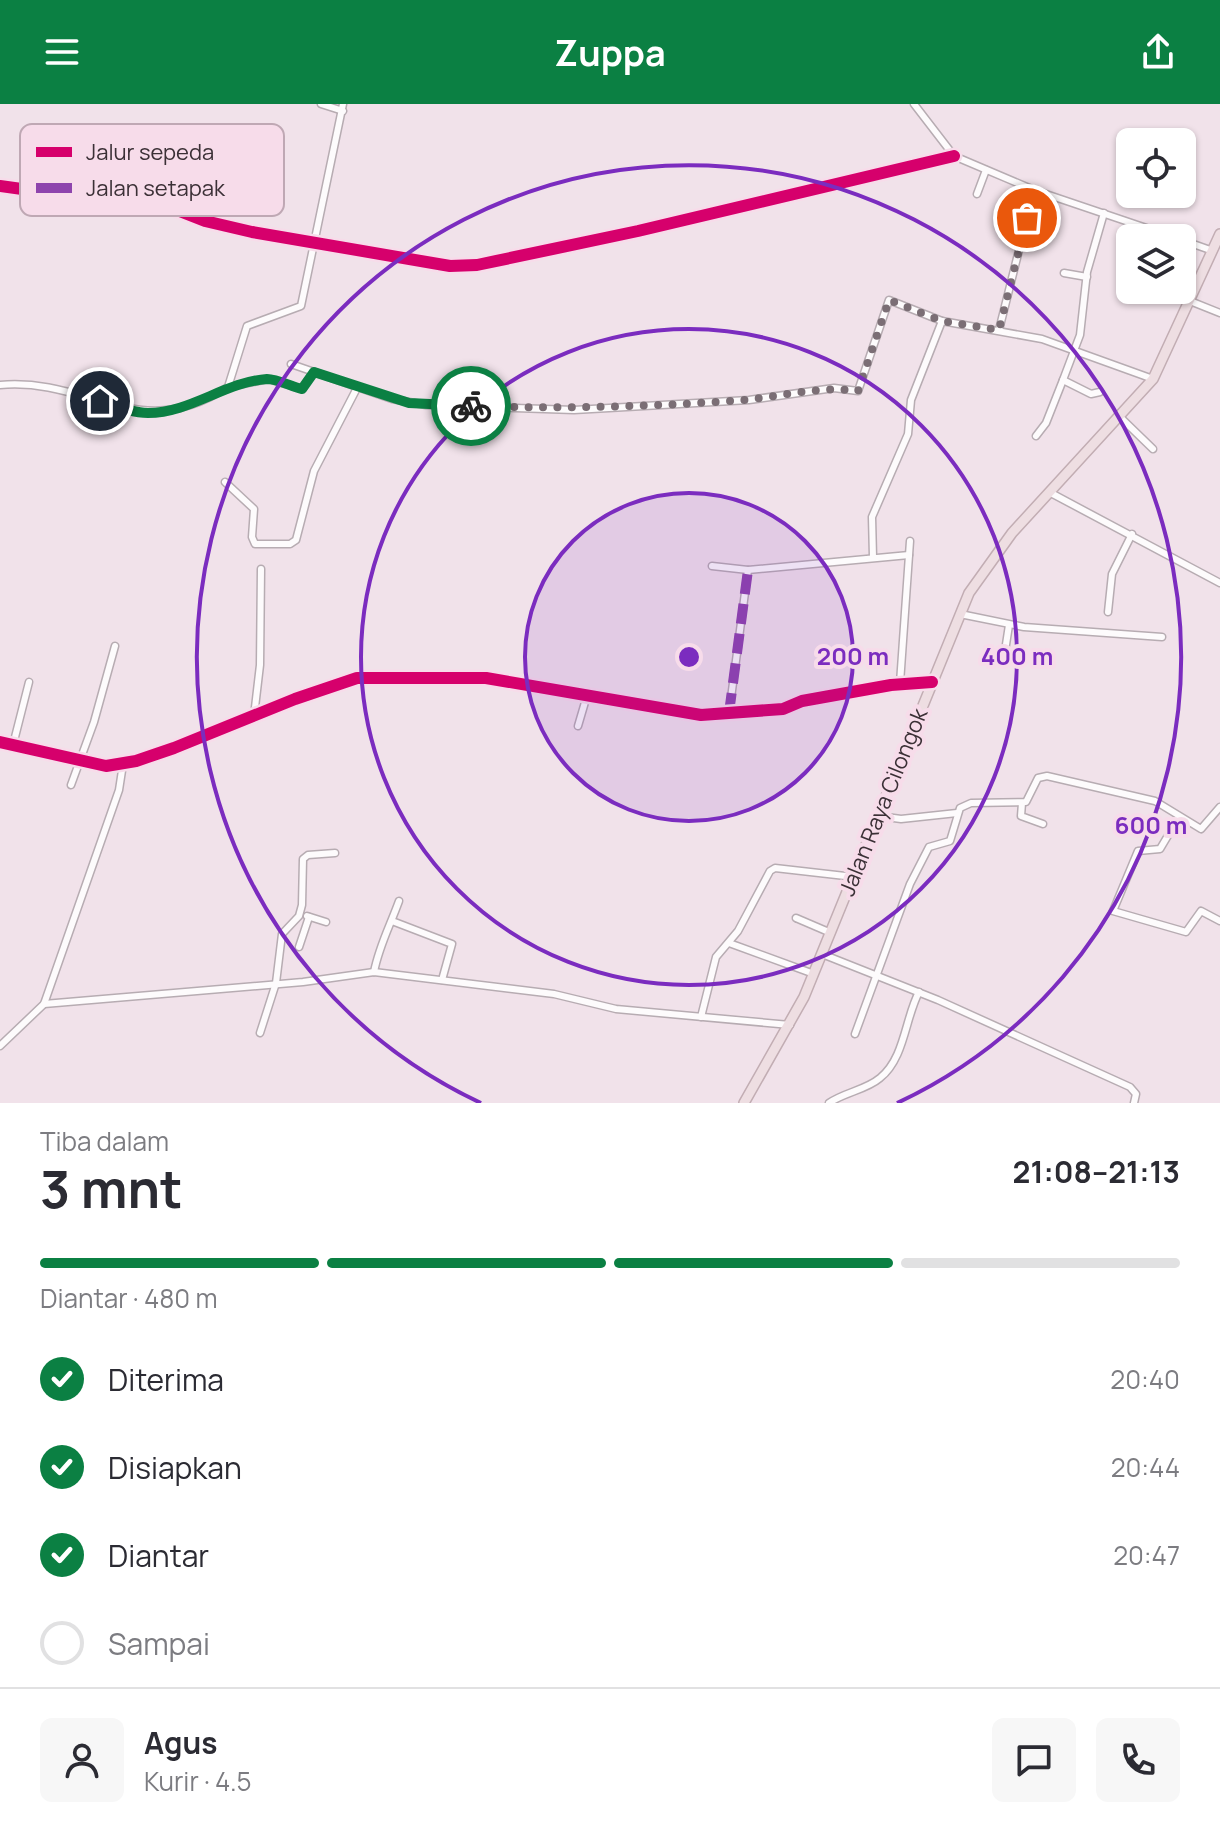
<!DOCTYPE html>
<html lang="id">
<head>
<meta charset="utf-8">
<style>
	:root { --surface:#fff; --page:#f7f7f7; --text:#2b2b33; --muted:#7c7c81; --line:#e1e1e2; --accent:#0b8043 }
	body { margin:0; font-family:Manrope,sans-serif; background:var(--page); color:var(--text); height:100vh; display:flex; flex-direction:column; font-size:30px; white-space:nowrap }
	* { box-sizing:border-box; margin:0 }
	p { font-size:26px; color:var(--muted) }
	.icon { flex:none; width:44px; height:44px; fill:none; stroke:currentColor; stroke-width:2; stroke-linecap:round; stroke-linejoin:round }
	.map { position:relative; height:999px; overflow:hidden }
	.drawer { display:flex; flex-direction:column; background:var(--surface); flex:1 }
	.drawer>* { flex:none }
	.tools { position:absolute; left:1116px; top:24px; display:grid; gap:16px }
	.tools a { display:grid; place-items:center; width:80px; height:80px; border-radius:12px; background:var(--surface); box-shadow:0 2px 6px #0004; font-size:40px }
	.pin { position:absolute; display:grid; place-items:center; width:68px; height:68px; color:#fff; margin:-34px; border:4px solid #fff; border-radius:50%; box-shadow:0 2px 8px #0007 }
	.courier { position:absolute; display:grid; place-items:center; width:80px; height:80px; margin:-40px; border:6px solid #0b8043; border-radius:50%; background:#fff; color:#222; box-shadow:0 2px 10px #0007 }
	.head em { font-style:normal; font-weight:700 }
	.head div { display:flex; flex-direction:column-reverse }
	.head { display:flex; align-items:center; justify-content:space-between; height:136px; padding:0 40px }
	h1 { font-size:52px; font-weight:700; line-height:60px }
	.bar { display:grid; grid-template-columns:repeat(4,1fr); gap:12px 8px; align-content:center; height:96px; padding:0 40px }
	.bar i { height:10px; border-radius:6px; background:var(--line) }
	.bar .active { background:var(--accent) }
	.bar p { grid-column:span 4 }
	.line { display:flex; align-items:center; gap:20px; padding:0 40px; border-top:2px solid var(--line) }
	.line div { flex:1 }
	.round { display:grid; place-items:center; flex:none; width:84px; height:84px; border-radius:12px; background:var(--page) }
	ol { padding:0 40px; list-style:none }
	li { display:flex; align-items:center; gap:24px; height:88px }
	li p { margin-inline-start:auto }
	li .icon { padding:8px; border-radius:50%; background:var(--accent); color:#fff; stroke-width:4 }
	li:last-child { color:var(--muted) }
	li i { width:44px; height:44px; border:4px solid var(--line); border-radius:50% }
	header { display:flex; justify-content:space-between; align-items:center; height:104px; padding:0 40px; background:var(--accent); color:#fff; font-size:36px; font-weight:700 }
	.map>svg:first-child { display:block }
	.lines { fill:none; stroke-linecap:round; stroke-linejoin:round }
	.minor-casing { stroke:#b7acb2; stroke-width:9 }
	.highway-casing { stroke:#c2adb3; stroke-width:12 }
	.minor { stroke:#fdfbfc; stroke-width:6 }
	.highway { stroke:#eedee2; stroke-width:9 }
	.quiet { stroke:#8e44ad; stroke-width:10; stroke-dasharray:20 10; stroke-linecap:butt }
	.cycleway-casing { stroke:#f7dcea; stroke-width:17 }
	.cycleway { stroke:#d6006c; stroke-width:12 }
	.done { stroke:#7b6e75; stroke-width:8; stroke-dasharray:0 14.4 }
	.route { stroke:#0b8043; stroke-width:10 }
	.ring { fill:none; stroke:#7b2cbf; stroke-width:4 }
	.labels { text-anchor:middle; stroke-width:8; stroke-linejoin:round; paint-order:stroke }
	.street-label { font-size:22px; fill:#3b3036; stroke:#f7dcea }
	.key { fill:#f7dcea; stroke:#bfa8b4; stroke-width:2 }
	.key-label { font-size:22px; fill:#3b3036 }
	.centre { fill:#7b2cbf; stroke:#f7dcea; stroke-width:4 }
	.ring-label { font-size:24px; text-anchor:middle; font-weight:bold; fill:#7b2cbf; stroke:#f7dcea; stroke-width:8; stroke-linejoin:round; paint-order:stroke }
</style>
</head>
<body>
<header><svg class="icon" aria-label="menu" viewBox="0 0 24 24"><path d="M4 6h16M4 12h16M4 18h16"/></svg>Zuppa<svg class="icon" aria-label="share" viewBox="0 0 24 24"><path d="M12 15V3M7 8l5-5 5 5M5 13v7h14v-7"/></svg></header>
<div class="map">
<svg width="1220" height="999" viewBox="0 0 1220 999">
	<rect width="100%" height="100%" fill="#f1e2ea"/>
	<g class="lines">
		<defs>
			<g id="minor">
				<polyline points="321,0 343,7"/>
				<polyline points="914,0 954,52 1034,86"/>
				<polyline points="0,82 122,99 154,97 205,117 252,128 450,162 477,161 638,127 954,52"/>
				<polyline points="977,90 986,66"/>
				<polyline points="1182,136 1213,147"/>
				<polyline points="1064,169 1087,173"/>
				<polyline points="1190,197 1220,209"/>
				<polyline points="999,226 1034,86 1176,134"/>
				<polyline points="291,260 392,295 426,301 574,306 749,296 834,284 858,287 889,196 942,217 1042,235 1153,275"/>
				<path d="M 0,281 C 90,273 138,341 228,283 L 247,222 L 301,202 L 343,0"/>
				<polyline points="228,283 268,275 302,285 314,268"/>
				<polyline points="1100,288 1091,290 1063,276 1080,231 1087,168 1104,109"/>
				<polyline points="1121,314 1153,345"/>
				<polyline points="1036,332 1046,319 1063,276"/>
				<polyline points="225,378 254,405 252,433 255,440 290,440 296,436 314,367 357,284"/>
				<polyline points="1049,388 1220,479"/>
				<polyline points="873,453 872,413 908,330 911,296 942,217"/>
				<polyline points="712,462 748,466 909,451"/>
				<polyline points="1108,508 1112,470 1132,430"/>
				<polyline points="960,510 1024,523 1162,533"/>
				<polyline points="1005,547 1009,521"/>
				<polyline points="900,579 910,437"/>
				<polyline points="729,609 748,466"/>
				<polyline points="254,612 260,561 261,465"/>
				<polyline points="578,622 588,588"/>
				<polyline points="0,638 106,662 136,657 174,644 295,595 357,574 486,574 701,611 783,605 802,597 891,581 932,578"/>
				<polyline points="13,641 29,578"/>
				<polyline points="71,681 94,618 115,542"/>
				<polyline points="1022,699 1021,712 1043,720"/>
				<polyline points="879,712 901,715 957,709"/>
				<polyline points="1179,713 1160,745 1138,747 1113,807 1186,828 1201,807 1220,817"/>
				<polyline points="307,812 326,818"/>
				<polyline points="796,814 831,829"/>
				<polyline points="392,817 452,840 442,876"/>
				<polyline points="729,839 814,870"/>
				<polyline points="299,843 309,813"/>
				<polyline points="822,850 938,896 1130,983 1136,990 1134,999"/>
				<path d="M 374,868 C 379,842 390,822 399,797"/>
				<polyline points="44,900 303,878 374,868 554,890 616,905 790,921"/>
				<polyline points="701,913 716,853 738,827 770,767 775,764 854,773"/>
				<polyline points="260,929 276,879 282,830 299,812 302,801 303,755 308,751 335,749"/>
				<polyline points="855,930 910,780 929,743 950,737 960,704 971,699 1026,698 1038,674 1047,672 1155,697 1201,725 1220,703"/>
				<polyline points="0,942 44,900 119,686 123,660"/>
				<path d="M 829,999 C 845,988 866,986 880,974 C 905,954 905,914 919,888"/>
			</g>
			<polyline id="highway" points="744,999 804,893 969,489 1012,429 1153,275 1220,130"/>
		</defs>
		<use href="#minor" class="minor-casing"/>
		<use href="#highway" class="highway-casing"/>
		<use href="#minor" class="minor"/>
		<use href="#highway" class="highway"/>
		<polyline class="quiet" points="729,609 748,466"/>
		<defs>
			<g id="cycleway">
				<polyline points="0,82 122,99 154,97 205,117 252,128 450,162 477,161 638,127 954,52"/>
				<polyline points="0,638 106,662 136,657 174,644 295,595 357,574 486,574 701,611 783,605 802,597 891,581 932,578"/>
			</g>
		</defs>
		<use href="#cycleway" class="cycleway-casing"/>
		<use href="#cycleway" class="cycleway"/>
	</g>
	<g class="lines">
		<path class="done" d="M 471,302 C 558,305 643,303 730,297 C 773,295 815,281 858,287 L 889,196 L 942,217 L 999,226 L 1027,114"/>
		<path class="route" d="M 100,297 C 115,302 132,309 148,309 C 190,309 225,278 267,275 C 278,275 292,283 302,285 L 314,268 L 409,299 L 471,302"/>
	</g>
	<circle cx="689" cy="553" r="164" fill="#7b2cbf" fill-opacity=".12"/>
	<g class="ring">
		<circle cx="689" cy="553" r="164"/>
		<circle cx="689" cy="553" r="328"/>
		<path d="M481 999A492 492 0 1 1 897 999"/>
	</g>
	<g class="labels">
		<g class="street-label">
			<text transform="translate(883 698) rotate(-68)" y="8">Jalan Raya Cilongok</text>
		</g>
	</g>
	<rect x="20" y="20" width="264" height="92" rx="12" class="key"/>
	<rect x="36" y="43" width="36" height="10" fill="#d6006c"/>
	<rect x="36" y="79" width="36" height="10" fill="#8e44ad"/>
	<g class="key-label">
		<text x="86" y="56">Jalur sepeda</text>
		<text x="86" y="92">Jalan setapak</text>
	</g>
	<circle cx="689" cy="553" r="12" class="centre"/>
	<g class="ring-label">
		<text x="853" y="561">200 m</text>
		<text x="1017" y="561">400 m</text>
		<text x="1151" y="730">600 m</text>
	</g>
</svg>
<div class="tools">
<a><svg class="icon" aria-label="locate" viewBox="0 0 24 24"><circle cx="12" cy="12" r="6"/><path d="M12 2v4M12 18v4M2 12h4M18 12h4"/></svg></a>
<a><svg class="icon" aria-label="layers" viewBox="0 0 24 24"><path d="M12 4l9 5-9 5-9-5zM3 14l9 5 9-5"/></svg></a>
</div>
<div class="pin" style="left:1027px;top:114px;background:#ea580c"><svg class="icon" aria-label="bag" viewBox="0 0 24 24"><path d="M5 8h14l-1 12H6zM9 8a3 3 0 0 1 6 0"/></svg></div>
<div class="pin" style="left:100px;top:297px;background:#1f2937"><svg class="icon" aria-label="home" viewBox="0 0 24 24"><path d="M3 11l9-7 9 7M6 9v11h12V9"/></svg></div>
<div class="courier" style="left:471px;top:302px"><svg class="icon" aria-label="bike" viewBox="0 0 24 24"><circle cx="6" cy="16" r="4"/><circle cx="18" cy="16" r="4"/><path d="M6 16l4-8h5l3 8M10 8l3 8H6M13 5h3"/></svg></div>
</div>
<section class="drawer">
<div class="head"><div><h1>3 mnt</h1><p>Tiba dalam</p></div><em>21:08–21:13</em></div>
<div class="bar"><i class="active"></i><i class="active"></i><i class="active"></i><i></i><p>Diantar · 480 m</p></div>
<ol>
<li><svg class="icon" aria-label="check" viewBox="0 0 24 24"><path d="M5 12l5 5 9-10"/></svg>Diterima<p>20:40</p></li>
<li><svg class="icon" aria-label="check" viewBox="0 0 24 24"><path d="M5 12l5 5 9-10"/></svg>Disiapkan<p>20:44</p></li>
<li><svg class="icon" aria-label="check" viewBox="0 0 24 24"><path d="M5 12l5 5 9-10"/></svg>Diantar<p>20:47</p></li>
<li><i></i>Sampai</li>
</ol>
<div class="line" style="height:144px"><a class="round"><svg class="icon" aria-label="person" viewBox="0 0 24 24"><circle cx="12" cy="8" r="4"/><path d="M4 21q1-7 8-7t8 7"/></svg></a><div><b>Agus</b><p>Kurir · 4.5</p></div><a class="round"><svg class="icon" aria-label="chat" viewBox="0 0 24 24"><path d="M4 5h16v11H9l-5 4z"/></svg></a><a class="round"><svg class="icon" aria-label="phone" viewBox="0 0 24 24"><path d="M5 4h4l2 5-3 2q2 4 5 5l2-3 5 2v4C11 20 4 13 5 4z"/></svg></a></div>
</section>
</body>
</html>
